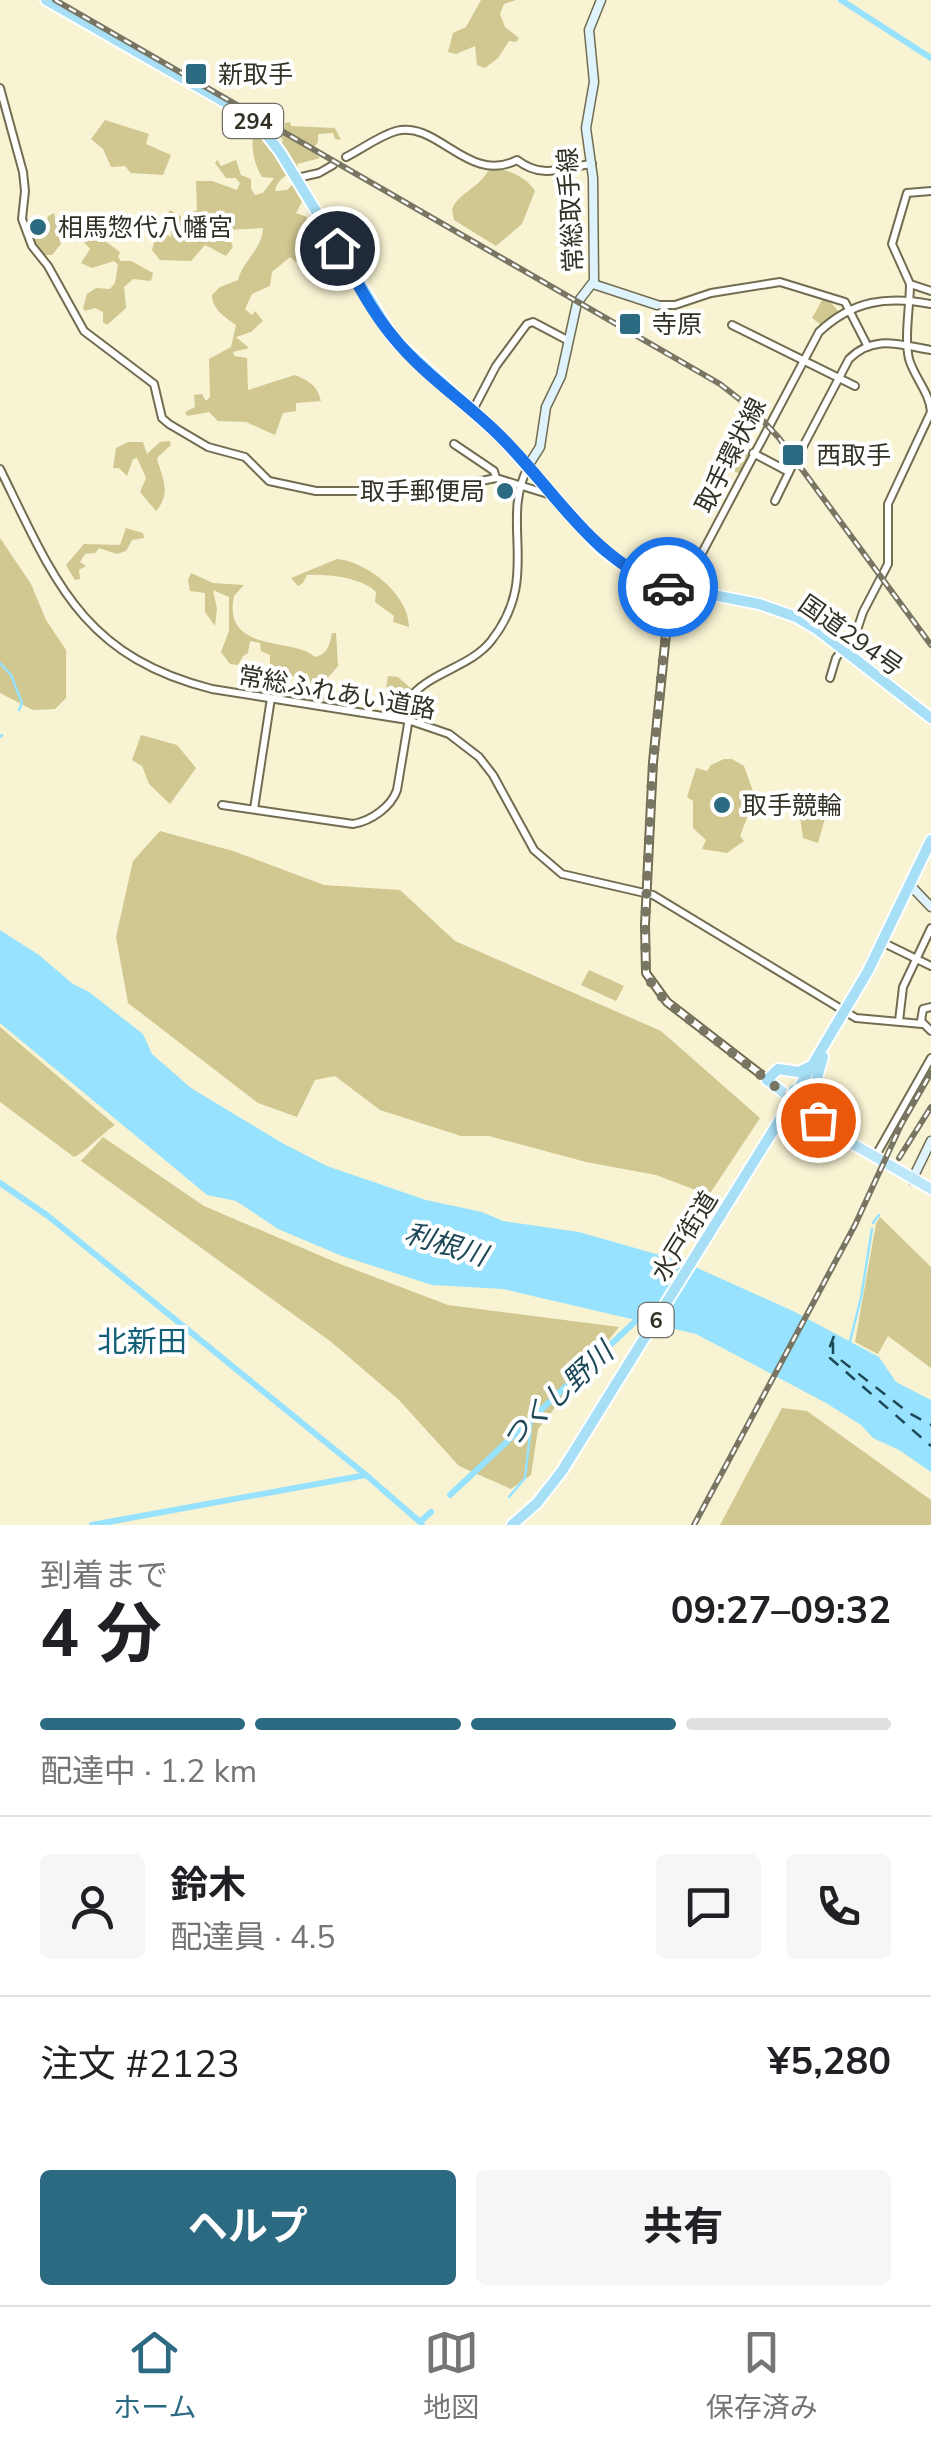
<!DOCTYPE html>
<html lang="ja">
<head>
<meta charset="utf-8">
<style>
	:root { --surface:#fff; --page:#f6f6f6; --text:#202124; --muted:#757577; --line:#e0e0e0; --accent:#2b6a80 }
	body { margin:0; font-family:"Nunito Sans","Noto Sans JP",sans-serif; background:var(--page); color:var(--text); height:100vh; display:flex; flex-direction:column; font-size:38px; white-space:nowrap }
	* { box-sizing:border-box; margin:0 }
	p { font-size:32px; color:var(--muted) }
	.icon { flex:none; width:55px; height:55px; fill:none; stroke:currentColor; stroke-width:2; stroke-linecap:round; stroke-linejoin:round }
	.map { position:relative; height:1525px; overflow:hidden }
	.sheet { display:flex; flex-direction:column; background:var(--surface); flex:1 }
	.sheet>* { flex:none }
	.pin { position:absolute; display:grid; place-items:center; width:85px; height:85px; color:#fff; margin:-42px; border:5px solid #fff; border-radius:50%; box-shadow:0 2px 10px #0007 }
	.courier { position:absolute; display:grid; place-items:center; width:100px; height:100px; margin:-50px; border:8px solid #1a73e8; border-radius:50%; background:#fff; color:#222; box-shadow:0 2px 12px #0007 }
	.head em { font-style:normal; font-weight:700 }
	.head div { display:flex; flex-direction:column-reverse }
	.head { display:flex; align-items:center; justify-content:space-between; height:170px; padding:0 40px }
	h1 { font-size:65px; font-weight:700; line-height:75px }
	.bar { display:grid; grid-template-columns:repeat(4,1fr); gap:15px 10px; align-content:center; height:120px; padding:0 40px }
	.bar i { height:12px; border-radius:8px; background:var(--line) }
	.bar .selected { background:var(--accent) }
	.bar p { grid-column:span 4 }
	.line { display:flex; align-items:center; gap:25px; padding:0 40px; border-top:2px solid var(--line) }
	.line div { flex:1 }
	.round { display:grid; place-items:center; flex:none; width:105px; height:105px; border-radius:10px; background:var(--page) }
	.primary-button { display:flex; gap:20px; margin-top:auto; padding:20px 40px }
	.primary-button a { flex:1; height:115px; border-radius:10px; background:var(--accent); color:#fff; font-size:40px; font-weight:700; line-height:115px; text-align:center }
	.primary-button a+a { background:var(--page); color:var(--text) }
	.menu { display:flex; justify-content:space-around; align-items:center; height:140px; border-top:2px solid var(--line); background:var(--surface); font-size:28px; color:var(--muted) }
	.menu a { display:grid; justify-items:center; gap:5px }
	.menu .selected { color:var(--accent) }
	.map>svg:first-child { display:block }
	.green { fill:#d0c791 }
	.water { fill:#97e2fe }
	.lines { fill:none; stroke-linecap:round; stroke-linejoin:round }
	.stream { stroke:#97e2fe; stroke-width:2.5 }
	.river { stroke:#97e2fe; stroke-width:6 }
	.ferry { stroke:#1c4857; stroke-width:2.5; stroke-dasharray:12 10; stroke-linecap:butt }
	.tertiary-casing { stroke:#726d51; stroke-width:10 }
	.secondary-casing { stroke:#726d51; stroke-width:11 }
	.primary-casing { stroke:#fff; stroke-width:14 }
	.trunk-casing { stroke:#fff; stroke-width:14 }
	.tertiary { stroke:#fff; stroke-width:6 }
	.secondary { stroke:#def3fb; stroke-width:8 }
	.primary { stroke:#bce7f8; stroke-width:10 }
	.trunk { stroke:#a6dff6; stroke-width:10 }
	.rail-casing { stroke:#787562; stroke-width:6 }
	.rail { stroke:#fff; stroke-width:2.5; stroke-dasharray:8; stroke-linecap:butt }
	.trunk-bridge-casing { stroke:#fff; stroke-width:14; stroke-linecap:butt }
	.trunk-bridge { stroke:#a6dff6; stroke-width:10 }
	.done { stroke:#787562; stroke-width:10; stroke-dasharray:0 18 }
	.route { stroke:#1a73e8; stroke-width:12 }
	.poi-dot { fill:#2b6a80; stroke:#fff; stroke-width:4 }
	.labels { text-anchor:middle; stroke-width:8; stroke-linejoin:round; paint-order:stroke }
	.shield { fill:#fff; stroke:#706f66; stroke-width:2.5 }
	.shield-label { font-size:22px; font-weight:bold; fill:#333125 }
	.poi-label { font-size:25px; fill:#333125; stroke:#fff; text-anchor:start }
	.street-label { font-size:25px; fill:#333125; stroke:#fff }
	.water-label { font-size:28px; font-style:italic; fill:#1c4857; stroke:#fff }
	.quarter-label { font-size:30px; fill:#116078; stroke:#fff }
</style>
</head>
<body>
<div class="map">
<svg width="931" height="1525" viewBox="0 0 931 1525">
	<rect width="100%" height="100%" fill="#f8f3d3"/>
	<g class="green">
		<polygon points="481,0 516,0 504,4 500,14 505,27 519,38 516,42 509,41 498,58 485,68 477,65 475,46 456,54 448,52 453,33 466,27"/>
		<polygon points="105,120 149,134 146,144 171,155 163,175 131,173 125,166 111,167 103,149 91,139"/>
		<path d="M 290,122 L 291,126 L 335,128 L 341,140 L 335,139 L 333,133 L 318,134 L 318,142 L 312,150 L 320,158 L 297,164 L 298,168 C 288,174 277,179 275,191 L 287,190 L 294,183 L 303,200 L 296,213 L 307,217 L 307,225 L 299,237 L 317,253 L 314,256 L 305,248 L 301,252 L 303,257 L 296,262 L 290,257 L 272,272 L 270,286 L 252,294 L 245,309 L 252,315 L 255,311 L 263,321 L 251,332 L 236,337 L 249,348 L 233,352 L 234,356 L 247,358 L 248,390 L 295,375 C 309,381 317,385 321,401 L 296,403 L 296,411 L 283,413 L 275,435 L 246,422 L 218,421 L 209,412 L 187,416 L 185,412 L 195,407 L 194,395 L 202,394 L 206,401 L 210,397 L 209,359 L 231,347 L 236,325 C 225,317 212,309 212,295 L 220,287 L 238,280 C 243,260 262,250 263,228 L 227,230 L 233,247 L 226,256 L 205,245 L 191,261 L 160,260 L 152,250 L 158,229 L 171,237 L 171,228 L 163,220 L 170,210 L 182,217 L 197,210 L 196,181 L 212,181 L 237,190 L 240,183 L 236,178 L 226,178 L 215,163 L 217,160 L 221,166 L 236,160 L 241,175 L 251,179 L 251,189 L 255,195 L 263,193 L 274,178 L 262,177 C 253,163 250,143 255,128 L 280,144 L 283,141 L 279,133 L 285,128 L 285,123 Z"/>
		<path d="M 490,168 C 506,168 527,177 535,191 L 522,224 L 496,246 L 454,220 L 452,209 C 460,191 479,189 490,168 Z"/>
		<polygon points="54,213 61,244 52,255 44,255 34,244 25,220 33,220 39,233 43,232 48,216"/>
		<polygon points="95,234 120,252 118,257 121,261 131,261 153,273 151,281 133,279 124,287 126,308 107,325 103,322 103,312 95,308 85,311 83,308 87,294 96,288 110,289 115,283 118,265 114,261 92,268 81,263 90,249 83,241"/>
		<polygon points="824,297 832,299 831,303 838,311 821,325 812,318"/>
		<path d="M 170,441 L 171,445 L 157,458 C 162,478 172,493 156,511 L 140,492 L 146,478 L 137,458 L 133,459 L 127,476 L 119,468 L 113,468 L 116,448 L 128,442 L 143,442 L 147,454 L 160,442 Z"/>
		<polygon points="735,446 751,454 741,474 724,467 732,459 727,455"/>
		<polygon points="126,528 143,533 144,538 132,540 126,551 117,554 99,548 95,553 85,554 80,562 86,566 79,570 80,579 75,580 66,565 84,544 120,545"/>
		<polygon points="0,538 31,584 46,620 66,650 66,698 55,709 33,710 0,693"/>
		<path d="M 337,559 C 368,562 409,595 409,627 L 393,622 L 394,616 L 375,602 L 376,592 C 361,577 327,574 307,575 L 303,583 L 298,586 L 291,578 Z"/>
		<path d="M 191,573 L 213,583 L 244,585 L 234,596 C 222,654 293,637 315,657 C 327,655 330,644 332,633 L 336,633 L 338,666 L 326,680 L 321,694 L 338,699 L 338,703 L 317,701 L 307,673 L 275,682 L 272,689 L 243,685 L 251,669 L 270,669 L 270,655 L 261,651 L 260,643 L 250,641 L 248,653 L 243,656 L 238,665 L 230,664 L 221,652 L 229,631 L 229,597 L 213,590 L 217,609 L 215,626 L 205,612 L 205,593 L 190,591 L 188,580 Z"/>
		<polygon points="388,676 398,677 413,690 408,700 385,696"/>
		<polygon points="141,735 177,745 196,768 170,804 149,784 142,766 132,760"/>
		<polygon points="724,759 732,759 744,766 755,797 740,836 744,841 727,853 702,849 706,840 693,828 693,801 687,797 696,768 707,771 711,765"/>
		<polygon points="807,801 828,808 818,843 803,838 798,803"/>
		<polygon points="160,831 233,851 324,885 400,890 455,941 661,1031 760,1118 709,1195 656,1175 586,1162 489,1136 461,1136 380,1110 335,1076 315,1080 297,1117 258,1103 128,1003 116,937 133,861"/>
		<polygon points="589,970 624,986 616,1001 581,985"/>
		<path d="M 0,1027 L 115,1125 C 104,1132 83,1154 74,1157 L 0,1102 Z"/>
		<polygon points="103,1137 204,1206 335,1262 448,1305 619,1327 538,1429 531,1475 511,1489 459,1466 399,1400 330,1341 81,1161"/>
		<polygon points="880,1217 931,1267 931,1368 888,1336 878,1354 855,1342 876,1224"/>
		<polygon points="782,1408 807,1411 931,1500 931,1525 720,1525"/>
	</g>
	<polygon class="water" points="0,930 39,955 73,984 89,992 143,1034 152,1054 191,1088 284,1144 327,1166 426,1200 482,1212 503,1221 579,1232 684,1262 793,1311 879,1357 896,1382 931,1400 931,1472 899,1450 873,1438 861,1425 826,1403 696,1334 503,1289 432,1285 342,1256 278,1229 236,1201 207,1195 0,1023"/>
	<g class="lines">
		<g class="stream">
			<polyline points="0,663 11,675 22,703 19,710"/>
			<polyline points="0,737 2,735"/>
			<polyline points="873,1223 879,1215"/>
			<polyline points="849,1345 861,1298 872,1229"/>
			<polyline points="509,1497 525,1478 532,1417"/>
			<polyline points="420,1522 424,1525"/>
		</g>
		<g class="river">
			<polyline points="841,0 931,58"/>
			<polyline points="0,1183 48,1216 366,1475"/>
			<polyline points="450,1495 639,1318"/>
			<polyline points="92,1525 366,1475 420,1522 431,1512"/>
		</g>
		<g class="ferry">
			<polyline points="834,1336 829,1349 830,1358 931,1446"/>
			<polyline points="833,1342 833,1354 909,1413 931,1425"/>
		</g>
		<defs>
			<g id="tertiary">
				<polyline points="0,88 23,172 25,191 22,219 32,246 48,266 84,331 154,384 162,418 169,424 208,447 245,457 269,481 316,491 432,491 496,478 548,494"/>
				<path d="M 346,157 C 362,149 379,136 396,131 C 438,120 468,185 517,160 C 543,180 563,167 592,164"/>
				<polyline points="297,178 319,173 333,165"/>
				<polyline points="910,284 892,244 907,193 931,191"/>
				<polyline points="657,305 675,305 711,293 780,282 845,302 867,345"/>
				<polyline points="732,325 855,386"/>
				<polyline points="473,410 496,366 527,324 533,322 569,341"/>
				<polyline points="454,444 494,471 496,478"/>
				<polyline points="753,453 789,472"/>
				<path d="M 798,456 L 849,359 C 874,334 900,345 931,350"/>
				<path d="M 0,469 C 54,579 81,656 212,689 L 408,720 L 449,734 L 479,757 L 493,775 L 534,850 L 562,874 L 653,895 L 856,1018 L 922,1024"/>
				<polyline points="775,501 794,462"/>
				<path d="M 830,678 L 836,658 L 857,630 L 863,612 L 888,564 L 888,504 L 931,412 C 930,393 914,377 909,359 C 904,337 910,306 910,284 L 931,291"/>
				<path d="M 222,805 L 353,824 C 371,821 391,807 397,790 L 413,694 C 435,671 471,666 491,641 C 542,577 499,523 528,467"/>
				<polyline points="254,809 271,698"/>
				<polyline points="886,944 931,966"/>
				<polyline points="931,1007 923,1009 921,1021 931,1031"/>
				<polyline points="899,1021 903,987 931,928"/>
				<path d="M 767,1079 L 667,1002 L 646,973 L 645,925 L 653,762 L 666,634 L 683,589 L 819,332 C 853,300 887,296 931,304"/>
				<polyline points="875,1157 931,1058"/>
			</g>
			<g id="secondary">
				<polyline points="593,284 657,305"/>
				<polyline points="528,466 540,447 546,407 561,376 577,303 594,281 593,178 586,128 594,82 589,30 601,0"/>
				<polyline points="910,885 931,907"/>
				<polyline points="912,1180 931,1141"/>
			</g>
			<polyline id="primary" points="767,1080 846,1140 931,1189"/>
			<g id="trunk">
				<polyline points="46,0 240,111 263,130 280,152 394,339 499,435 601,549 633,571 662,585 759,604 796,617 818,630 931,718"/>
				<polyline points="823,1057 817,1078 828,1108 824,1125"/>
				<polyline points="767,1080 778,1069 799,1072 809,1067"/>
				<polyline points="797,1091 868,971 931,840"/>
				<polyline points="512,1525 537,1503 562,1471 784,1113"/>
			</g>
		</defs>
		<use href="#tertiary" class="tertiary-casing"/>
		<use href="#secondary" class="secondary-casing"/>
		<use href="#primary" class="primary-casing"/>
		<use href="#trunk" class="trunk-casing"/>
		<use href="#tertiary" class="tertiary"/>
		<use href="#secondary" class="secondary"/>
		<use href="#primary" class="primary"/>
		<use href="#trunk" class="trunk"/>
		<defs>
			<g id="rail">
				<polyline points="55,0 720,384 752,409 779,438 931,645"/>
				<polyline points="899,1158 931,1107"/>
				<polyline points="694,1525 855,1225 901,1125 931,1073"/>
			</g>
		</defs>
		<use href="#rail" class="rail-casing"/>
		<use href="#rail" class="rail"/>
		<defs>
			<g id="trunk-bridge">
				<polyline points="784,1112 794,1090"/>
				<polyline points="787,1116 803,1094"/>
			</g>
		</defs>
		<use href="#trunk-bridge" class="trunk-bridge-casing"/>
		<use href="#trunk-bridge" class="trunk-bridge"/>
	</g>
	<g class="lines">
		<polyline class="done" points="668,587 683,589 669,622 664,647 652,775 645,925 646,973 655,990 667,1002 818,1120"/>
		<path class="route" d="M 337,248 C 355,278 371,311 394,338 C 424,375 466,402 500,436 C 554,489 593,562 668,587"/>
	</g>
	<g class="poi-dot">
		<rect x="184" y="62" width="24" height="24" rx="5"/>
		<circle cx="38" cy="227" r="10"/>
		<rect x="618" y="312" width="24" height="24" rx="5"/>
		<rect x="781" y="443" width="24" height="24" rx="5"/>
		<circle cx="505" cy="491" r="10"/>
		<circle cx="722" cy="805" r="10"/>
	</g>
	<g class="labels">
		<g class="shield">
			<rect x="223" y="104" width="60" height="34" rx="8"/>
			<rect x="638.5" y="1303" width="35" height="34" rx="8"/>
		</g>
		<g class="shield-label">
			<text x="253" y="129">294</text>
			<text x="656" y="1328">6</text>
		</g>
		<g class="poi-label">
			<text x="218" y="83">新取手</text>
			<text x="58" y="236">相馬惣代八幡宮</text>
			<text x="652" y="333">寺原</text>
			<text x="816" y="464">西取手</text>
			<text x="485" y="500" text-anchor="end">取手郵便局</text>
			<text x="742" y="814">取手競輪</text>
		</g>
		<g class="street-label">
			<text transform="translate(570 210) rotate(-93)" y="9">常総取手線</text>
			<text transform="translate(730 455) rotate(-63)" y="9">取手環状線</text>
			<text transform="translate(851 635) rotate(35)" y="9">国道294号</text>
			<text transform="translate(337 692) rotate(10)" y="9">常総ふれあい道路</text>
			<text transform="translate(684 1236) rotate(-58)" y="9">水戸街道</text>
		</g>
		<g class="water-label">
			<text transform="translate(446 1244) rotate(17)" y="10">利根川</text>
			<text transform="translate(557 1395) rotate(-43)" y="10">つくし野川</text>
		</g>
		<g class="quarter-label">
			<text x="142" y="1352">北新田</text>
		</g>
	</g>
</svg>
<div class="pin" style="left:818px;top:1120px;background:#ea580c"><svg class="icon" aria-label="bag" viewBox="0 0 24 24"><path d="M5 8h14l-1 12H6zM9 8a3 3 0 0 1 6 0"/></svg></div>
<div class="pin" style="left:337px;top:248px;background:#1f2937"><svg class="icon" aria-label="home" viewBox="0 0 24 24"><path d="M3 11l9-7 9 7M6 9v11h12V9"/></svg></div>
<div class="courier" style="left:668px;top:587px"><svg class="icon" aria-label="car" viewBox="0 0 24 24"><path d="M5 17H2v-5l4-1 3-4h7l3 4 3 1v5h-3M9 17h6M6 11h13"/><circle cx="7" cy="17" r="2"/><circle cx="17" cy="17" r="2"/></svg></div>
</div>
<section class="sheet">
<div class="head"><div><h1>4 分</h1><p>到着まで</p></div><em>09:27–09:32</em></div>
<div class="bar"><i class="selected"></i><i class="selected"></i><i class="selected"></i><i></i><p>配達中 · 1.2 km</p></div>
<div class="line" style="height:180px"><a class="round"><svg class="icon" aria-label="person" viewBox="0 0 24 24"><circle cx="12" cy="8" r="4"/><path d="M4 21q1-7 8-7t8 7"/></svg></a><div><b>鈴木</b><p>配達員 · 4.5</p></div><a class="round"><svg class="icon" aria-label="chat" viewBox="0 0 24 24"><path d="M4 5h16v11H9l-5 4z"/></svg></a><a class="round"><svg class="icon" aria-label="phone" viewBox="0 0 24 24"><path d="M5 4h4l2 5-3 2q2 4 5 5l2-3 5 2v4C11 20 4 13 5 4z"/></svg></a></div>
<div class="line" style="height:130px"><div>注文 #2123</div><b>¥5,280</b></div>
<div class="primary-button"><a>ヘルプ</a><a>共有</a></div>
</section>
<nav class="menu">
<a class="selected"><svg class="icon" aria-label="home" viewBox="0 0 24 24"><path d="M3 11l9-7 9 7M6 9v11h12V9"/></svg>ホーム</a>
<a><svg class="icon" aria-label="map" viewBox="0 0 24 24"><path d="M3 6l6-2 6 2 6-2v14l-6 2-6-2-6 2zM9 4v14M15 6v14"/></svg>地図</a>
<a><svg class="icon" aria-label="saved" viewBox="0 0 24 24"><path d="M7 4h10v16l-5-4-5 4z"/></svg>保存済み</a>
</nav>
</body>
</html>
